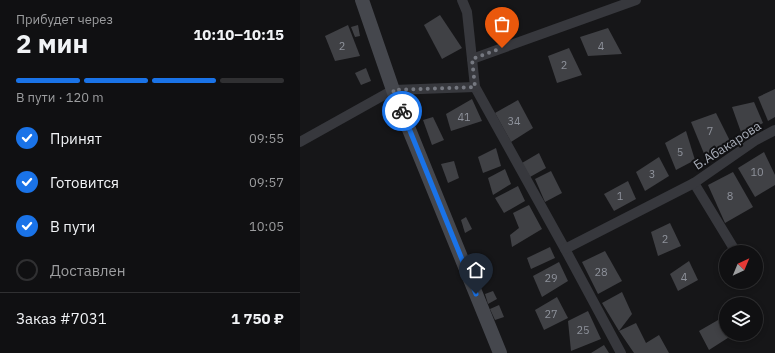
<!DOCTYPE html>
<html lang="ru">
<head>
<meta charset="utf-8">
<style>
	:root { --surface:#101012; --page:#19191b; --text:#f1f3f6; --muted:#9c9d9f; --line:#303032; --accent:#1a73e8 }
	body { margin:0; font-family:"IBM Plex Sans",sans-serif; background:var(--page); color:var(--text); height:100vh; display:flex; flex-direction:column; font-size:15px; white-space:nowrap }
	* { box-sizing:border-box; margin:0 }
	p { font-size:13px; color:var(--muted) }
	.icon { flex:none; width:22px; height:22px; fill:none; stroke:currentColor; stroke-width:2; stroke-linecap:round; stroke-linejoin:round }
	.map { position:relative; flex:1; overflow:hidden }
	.sheet { display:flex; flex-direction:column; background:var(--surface); width:300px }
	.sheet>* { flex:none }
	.needle { width:26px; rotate:44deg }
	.tools { position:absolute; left:419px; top:245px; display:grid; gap:8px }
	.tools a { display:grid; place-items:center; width:44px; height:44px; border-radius:50%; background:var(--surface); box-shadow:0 2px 6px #0003,0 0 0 1px var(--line); font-size:20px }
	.pin { position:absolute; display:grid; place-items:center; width:34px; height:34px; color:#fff; margin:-41px -17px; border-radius:50% 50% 50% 0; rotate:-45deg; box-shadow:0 0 4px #0007 }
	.pin .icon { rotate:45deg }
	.courier { position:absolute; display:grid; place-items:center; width:40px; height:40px; margin:-20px; border:3px solid #1a73e8; border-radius:50%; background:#fff; color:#222; box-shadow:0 1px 5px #0007 }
	.overview em { font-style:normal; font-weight:700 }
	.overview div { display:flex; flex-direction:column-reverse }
	.overview { display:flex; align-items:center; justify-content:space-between; height:68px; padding:0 16px }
	h1 { font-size:26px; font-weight:700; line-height:30px }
	.bar { display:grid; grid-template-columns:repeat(4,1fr); gap:6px 4px; align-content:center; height:48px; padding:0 16px }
	.bar i { height:5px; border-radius:3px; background:var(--line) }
	.bar .active { background:var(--accent) }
	.bar p { grid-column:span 4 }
	.line { display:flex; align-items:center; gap:10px; padding:0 16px; border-top:1px solid var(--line) }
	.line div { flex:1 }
	ol { padding:0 16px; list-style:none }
	li { display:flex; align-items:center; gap:12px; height:44px }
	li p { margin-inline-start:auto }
	li .icon { padding:4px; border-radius:50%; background:var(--accent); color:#fff; stroke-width:4 }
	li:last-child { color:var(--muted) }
	li i { width:22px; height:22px; border:2px solid var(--line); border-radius:50% }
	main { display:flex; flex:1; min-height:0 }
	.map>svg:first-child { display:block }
	.building { fill:#404145 }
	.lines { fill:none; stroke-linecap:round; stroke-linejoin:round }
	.minor { stroke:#37383d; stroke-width:10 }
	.secondary { stroke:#45474d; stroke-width:14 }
	.done { stroke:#757880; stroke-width:4; stroke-dasharray:0 7.2 }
	.route { stroke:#1a73e8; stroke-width:5 }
	.labels { text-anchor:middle; stroke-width:4; stroke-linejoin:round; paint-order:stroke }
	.number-label { font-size:11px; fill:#8e929b }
	.street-label { font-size:13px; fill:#a8adb8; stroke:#111113 }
</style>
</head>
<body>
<main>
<section class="sheet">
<div class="overview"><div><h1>2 мин</h1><p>Прибудет через</p></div><em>10:10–10:15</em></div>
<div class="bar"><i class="active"></i><i class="active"></i><i class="active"></i><i></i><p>В пути · 120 m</p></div>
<ol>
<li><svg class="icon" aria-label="check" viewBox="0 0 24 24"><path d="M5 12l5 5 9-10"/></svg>Принят<p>09:55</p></li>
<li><svg class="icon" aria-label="check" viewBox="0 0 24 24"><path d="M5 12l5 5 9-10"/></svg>Готовится<p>09:57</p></li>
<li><svg class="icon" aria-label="check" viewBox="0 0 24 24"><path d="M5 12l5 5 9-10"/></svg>В пути<p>10:05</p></li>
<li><i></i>Доставлен</li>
</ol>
<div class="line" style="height:52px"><div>Заказ #7031</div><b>1 750 ₽</b></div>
</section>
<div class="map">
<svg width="475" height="353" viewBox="0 0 475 353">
	<rect width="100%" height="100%" fill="#161618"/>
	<g class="building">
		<polygon points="140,15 162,48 142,59 124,25"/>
		<polygon points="48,25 60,56 35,61 25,36"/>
		<polygon points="58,25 60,36 55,37 51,27"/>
		<polygon points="308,28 322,54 288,56 280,37"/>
		<polygon points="269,48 282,75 257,83 248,56"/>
		<polygon points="66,68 71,81 61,85 55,73"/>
		<polygon points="475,89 475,117 468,121 458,97"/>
		<polygon points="172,99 182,121 151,131 146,114"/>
		<polygon points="218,100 233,128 211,142 195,113"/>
		<polygon points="454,102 463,123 442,135 432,107"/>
		<polygon points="416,113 430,141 405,156 391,122"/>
		<polygon points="133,117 144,140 132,145 123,120"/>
		<polygon points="386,131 395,160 376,170 365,143"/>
		<polygon points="196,148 201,166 183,173 178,157"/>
		<polygon points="464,152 475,175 475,185 455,197 438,168"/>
		<polygon points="239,153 246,168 230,177 222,163"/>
		<polygon points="359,157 369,176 345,191 336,172"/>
		<polygon points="154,161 159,178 148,183 141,164"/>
		<polygon points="205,169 211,184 193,195 188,178"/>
		<polygon points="251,171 262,193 245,202 235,179"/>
		<polygon points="433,172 453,207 425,223 408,185"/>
		<polygon points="328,181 336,199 314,211 304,194"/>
		<polygon points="218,186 225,201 204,213 195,198"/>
		<polygon points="229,205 242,229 212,247 210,235 219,228 213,213"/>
		<polygon points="166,217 172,229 165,233 161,220"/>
		<polygon points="370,223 381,246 358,256 351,232"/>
		<polygon points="250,247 255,258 231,269 227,258"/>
		<polygon points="305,251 322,281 298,294 282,262"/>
		<polygon points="389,261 398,280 378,291 370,274"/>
		<polygon points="259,262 268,281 242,297 233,276"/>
		<polygon points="193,291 197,299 188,304 185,294"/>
		<polygon points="322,292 332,314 319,331 302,303"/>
		<polygon points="257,297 268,318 244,330 235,310"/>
		<polygon points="199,305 204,317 195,320 190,309"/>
		<polygon points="288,311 301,339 271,351 268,321"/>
		<polygon points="425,316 426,334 434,334 409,350 399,331"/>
		<polygon points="336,323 346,343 359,335 369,353 334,353 319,331"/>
		<polygon points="304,345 309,353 291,353"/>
	</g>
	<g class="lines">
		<g class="minor">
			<polyline points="162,0 167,12 175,87 265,249 321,353"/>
			<polyline points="172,59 336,0"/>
			<polyline points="0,142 93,90 175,87"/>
			<polyline points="394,183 436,252"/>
			<polyline points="265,249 394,183 456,140 475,130"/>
		</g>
		<polyline class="secondary" points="62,0 93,90 200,353"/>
	</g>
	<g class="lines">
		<polyline class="done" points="102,111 93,90 175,87 172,59 202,48"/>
		<polyline class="route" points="102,111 176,294"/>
	</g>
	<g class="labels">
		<g class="number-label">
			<text x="42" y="50">2</text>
			<text x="301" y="50">4</text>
			<text x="264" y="69">2</text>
			<text x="164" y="121">41</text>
			<text x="214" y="125">34</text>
			<text x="410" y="135">7</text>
			<text x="380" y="156">5</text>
			<text x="457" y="176">10</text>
			<text x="352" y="178">3</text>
			<text x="320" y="200">1</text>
			<text x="430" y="200">8</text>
			<text x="365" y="243">2</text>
			<text x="301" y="276">28</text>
			<text x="384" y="281">4</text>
			<text x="251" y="282">29</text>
			<text x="251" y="318">27</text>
			<text x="283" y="334">25</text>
		</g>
		<g class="street-label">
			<text transform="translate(427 145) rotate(-33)" y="5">Б.Абакарова</text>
		</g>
	</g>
</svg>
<div class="tools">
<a><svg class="needle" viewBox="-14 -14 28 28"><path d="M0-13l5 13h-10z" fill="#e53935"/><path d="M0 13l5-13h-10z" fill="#9c9d9f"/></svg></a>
<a><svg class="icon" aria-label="layers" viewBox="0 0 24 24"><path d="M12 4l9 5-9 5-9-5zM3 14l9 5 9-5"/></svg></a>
</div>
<div class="pin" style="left:202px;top:48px;background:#ea580c"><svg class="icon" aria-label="bag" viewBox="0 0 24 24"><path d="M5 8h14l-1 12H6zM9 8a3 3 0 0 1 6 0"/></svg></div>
<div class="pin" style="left:176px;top:294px;background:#1f2937"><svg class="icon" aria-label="home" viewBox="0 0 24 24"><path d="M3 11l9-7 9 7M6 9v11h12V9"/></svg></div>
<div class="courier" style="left:102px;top:111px"><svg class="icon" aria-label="bike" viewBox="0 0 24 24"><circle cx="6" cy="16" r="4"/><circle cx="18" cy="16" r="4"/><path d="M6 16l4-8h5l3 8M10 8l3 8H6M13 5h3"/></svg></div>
</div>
</main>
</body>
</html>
